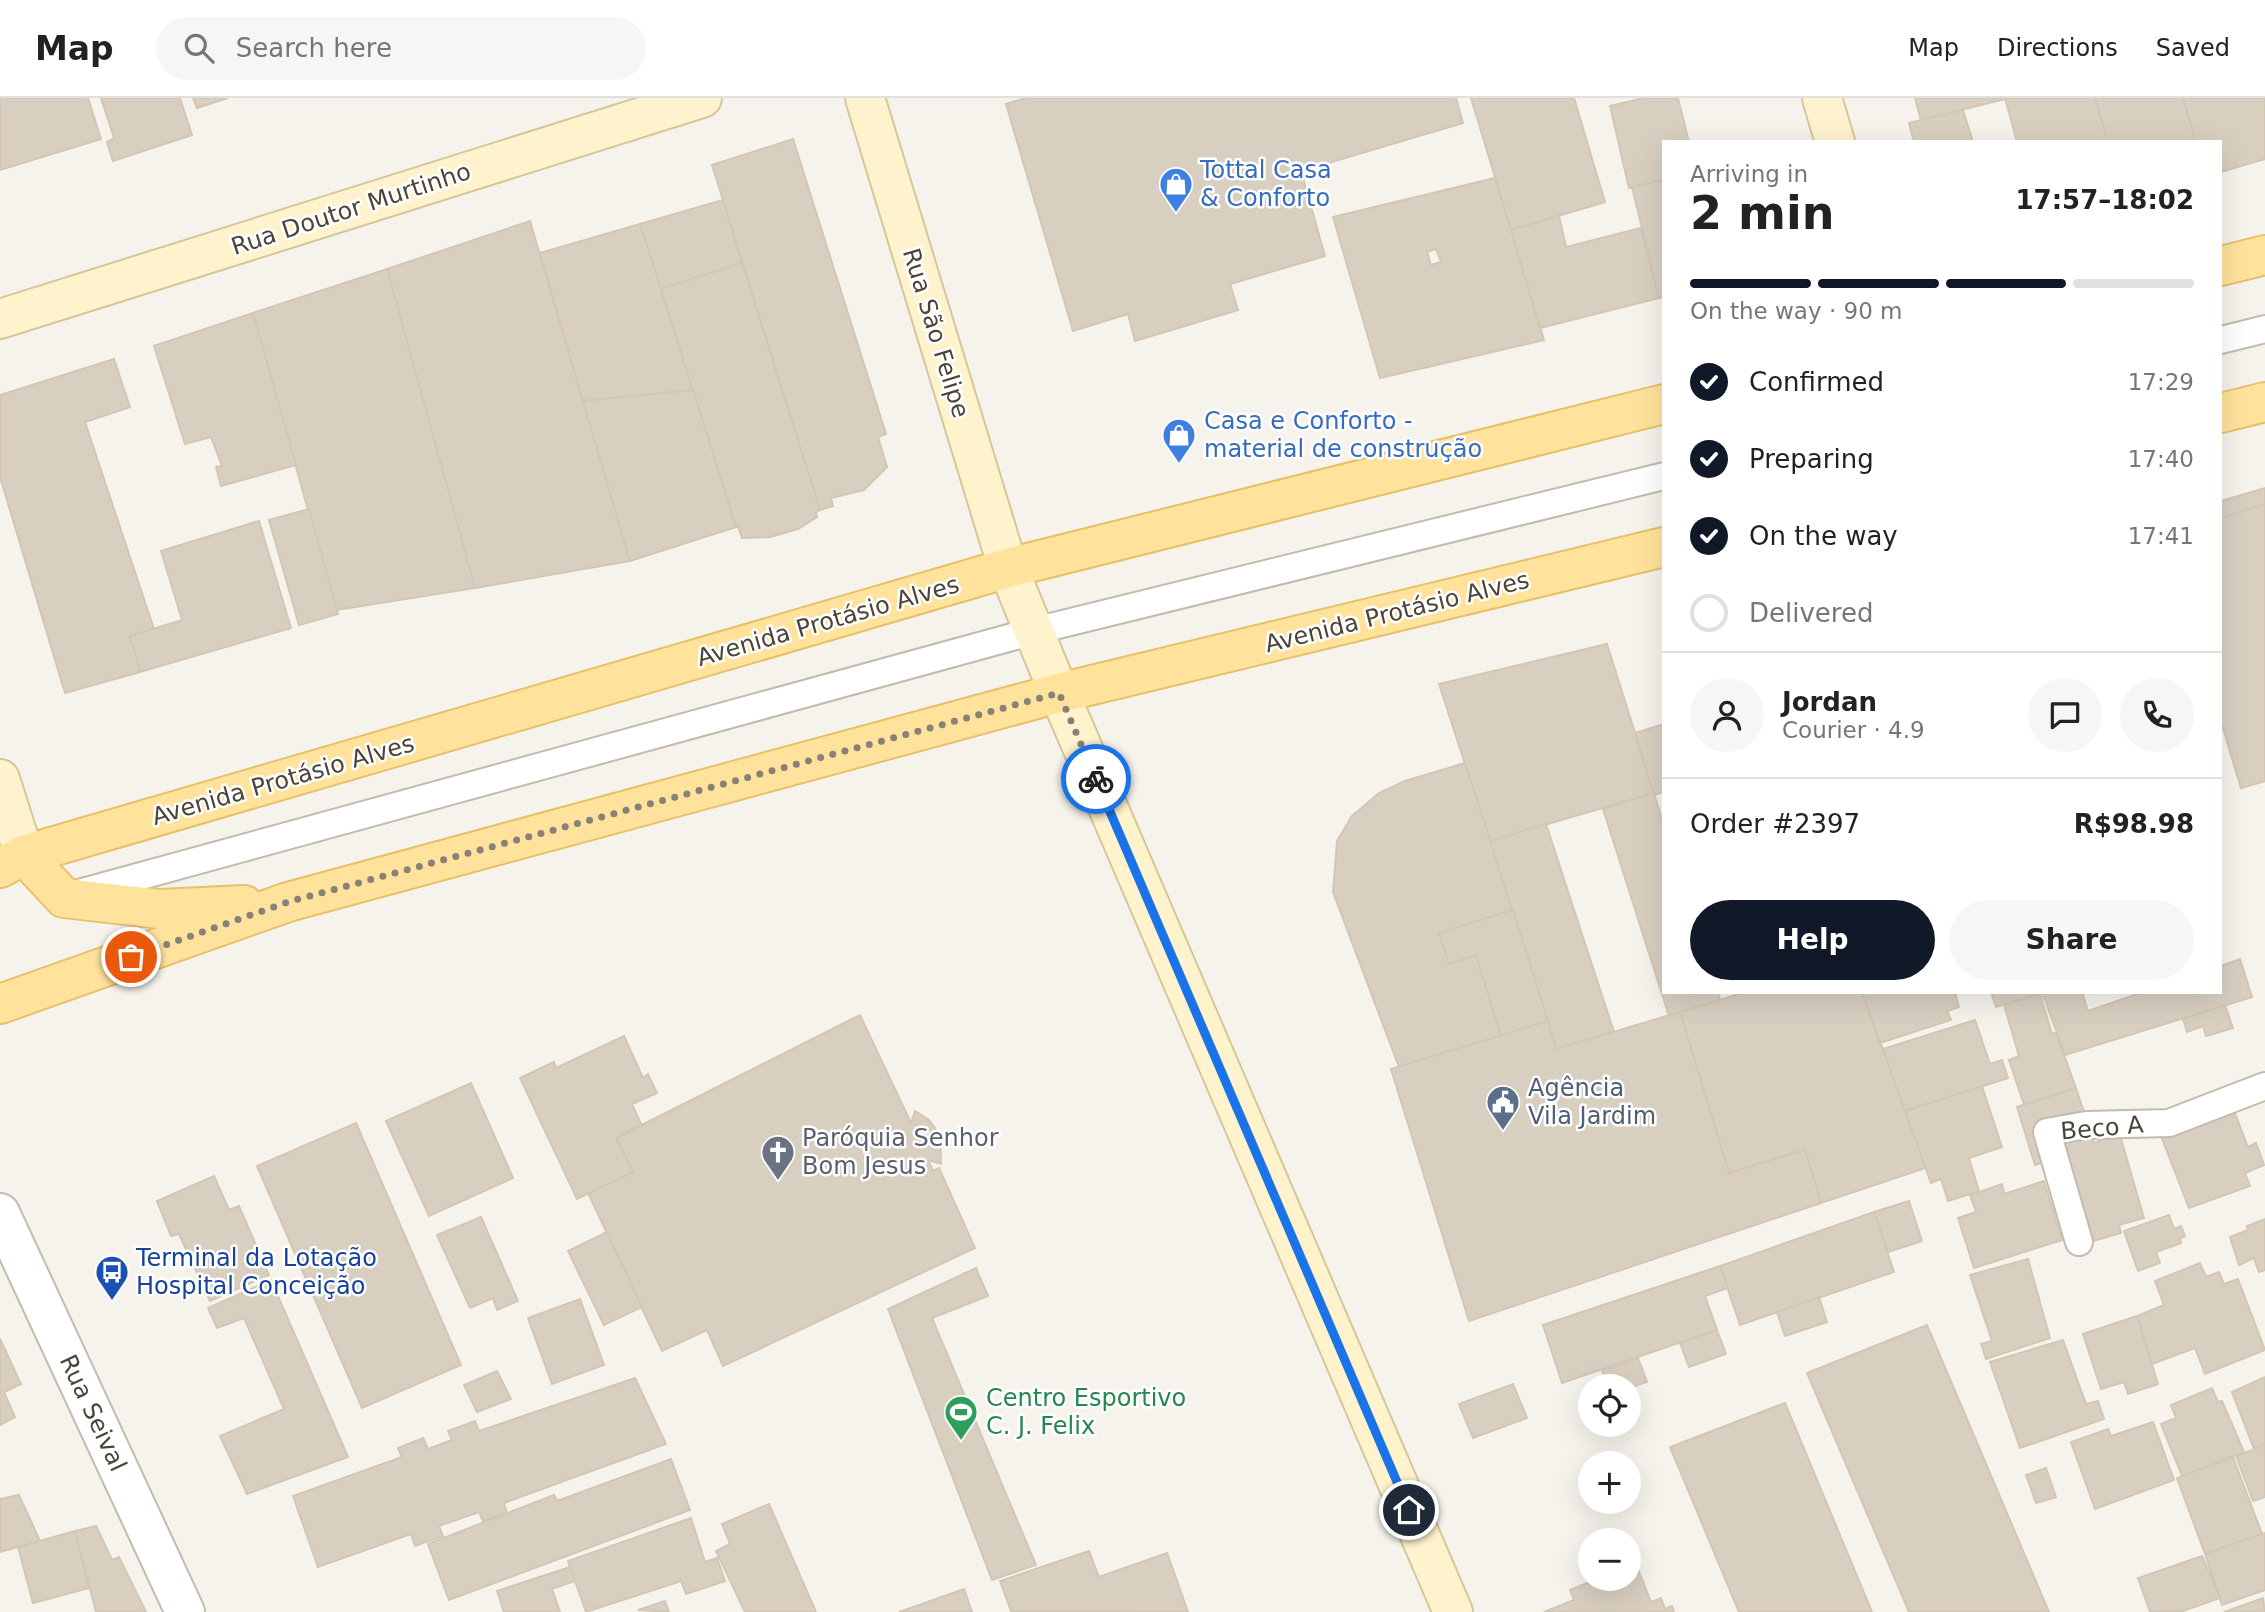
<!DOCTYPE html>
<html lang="en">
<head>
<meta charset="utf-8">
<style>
	:root { --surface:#fff; --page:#f6f6f6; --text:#222; --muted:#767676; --line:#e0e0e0; --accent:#111827 }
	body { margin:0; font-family:"DejaVu Sans",sans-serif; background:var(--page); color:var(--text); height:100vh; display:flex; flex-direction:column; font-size:26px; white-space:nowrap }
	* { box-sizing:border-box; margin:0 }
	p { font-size:23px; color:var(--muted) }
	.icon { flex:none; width:38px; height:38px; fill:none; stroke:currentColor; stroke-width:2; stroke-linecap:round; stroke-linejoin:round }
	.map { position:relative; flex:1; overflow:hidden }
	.side { position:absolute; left:1662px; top:42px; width:560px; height:854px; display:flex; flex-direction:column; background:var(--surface); border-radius:0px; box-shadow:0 7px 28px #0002 }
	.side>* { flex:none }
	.fabs { position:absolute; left:1578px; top:1276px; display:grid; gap:14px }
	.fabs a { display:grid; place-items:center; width:63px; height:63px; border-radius:50%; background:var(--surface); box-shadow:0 7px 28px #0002; font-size:35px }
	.pin { position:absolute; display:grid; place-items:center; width:60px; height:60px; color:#fff; margin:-30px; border:4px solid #fff; border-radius:50%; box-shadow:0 2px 7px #0007 }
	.courier { position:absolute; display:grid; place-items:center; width:70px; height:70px; margin:-35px; border:5px solid #1a73e8; border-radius:50%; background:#fff; color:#222; box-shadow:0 2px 9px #0007 }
	.overview em { font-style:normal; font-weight:700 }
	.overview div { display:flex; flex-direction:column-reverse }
	.overview { display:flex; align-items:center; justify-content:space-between; height:119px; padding:0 28px }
	h1 { font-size:46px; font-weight:700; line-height:52px }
	.bar { display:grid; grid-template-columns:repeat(4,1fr); gap:10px 7px; align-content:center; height:84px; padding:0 28px }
	.bar i { height:9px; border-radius:5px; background:var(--line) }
	.bar .current { background:var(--accent) }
	.bar p { grid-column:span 4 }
	.line { display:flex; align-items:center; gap:18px; padding:0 28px; border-top:2px solid var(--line) }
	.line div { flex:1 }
	.round { display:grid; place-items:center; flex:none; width:74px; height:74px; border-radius:37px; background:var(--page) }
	ol { padding:0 28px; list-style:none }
	li { display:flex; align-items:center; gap:21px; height:77px }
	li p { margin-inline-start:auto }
	li .icon { padding:7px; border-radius:50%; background:var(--accent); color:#fff; stroke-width:4 }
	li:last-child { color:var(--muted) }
	li i { width:38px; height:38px; border:4px solid var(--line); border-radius:50% }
	.action { display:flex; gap:14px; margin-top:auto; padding:14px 28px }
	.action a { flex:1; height:80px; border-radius:42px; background:var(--accent); color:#fff; font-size:28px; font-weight:700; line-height:80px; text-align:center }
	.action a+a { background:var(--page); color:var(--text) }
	header { display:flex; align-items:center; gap:42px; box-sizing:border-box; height:98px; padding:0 35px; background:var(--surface); border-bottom:2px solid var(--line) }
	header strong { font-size:33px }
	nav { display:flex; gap:38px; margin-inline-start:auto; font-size:24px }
	.search { width:490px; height:63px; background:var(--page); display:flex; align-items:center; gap:18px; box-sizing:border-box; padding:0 24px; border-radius:38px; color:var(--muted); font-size:26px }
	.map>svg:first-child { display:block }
	.building { fill:#d8cfc1; stroke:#d3c7b4; stroke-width:2; fill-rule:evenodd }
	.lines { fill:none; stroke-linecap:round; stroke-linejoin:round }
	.lane-casing { stroke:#c2bbae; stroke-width:30 }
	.street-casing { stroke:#c2bbae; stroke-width:42 }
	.secondary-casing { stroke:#d6c79b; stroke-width:42 }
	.primary-casing { stroke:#e6c16a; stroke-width:42 }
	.lane { stroke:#fff; stroke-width:26 }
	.street { stroke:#fff; stroke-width:38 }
	.secondary { stroke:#fff3cd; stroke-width:38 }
	.primary { stroke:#ffe39c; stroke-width:38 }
	.done { stroke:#878178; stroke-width:7; stroke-dasharray:0 12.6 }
	.route { stroke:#1a73e8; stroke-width:9 }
	.labels { text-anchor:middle; stroke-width:5; stroke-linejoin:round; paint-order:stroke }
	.shop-label { font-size:24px; fill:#366cbe; stroke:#fff; text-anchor:start }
	.street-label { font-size:24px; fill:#4b4439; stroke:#fff }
	.service-label { font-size:24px; fill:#4e5e75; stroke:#fff; text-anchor:start }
	.worship-label { font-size:24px; fill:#5b616d; stroke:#fff; text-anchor:start }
	.transit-label { font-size:24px; fill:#164399; stroke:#fff; text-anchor:start }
	.leisure-label { font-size:24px; fill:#27864d; stroke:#fff; text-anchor:start }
</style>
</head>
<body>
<header>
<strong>Map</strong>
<div class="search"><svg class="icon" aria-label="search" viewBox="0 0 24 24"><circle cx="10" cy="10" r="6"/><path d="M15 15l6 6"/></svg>Search here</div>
<nav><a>Map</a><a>Directions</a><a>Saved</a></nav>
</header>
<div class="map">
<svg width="2265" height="1514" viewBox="0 0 2265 1514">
	<rect width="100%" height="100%" fill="#f6f3ec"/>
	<g class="building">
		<polygon points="0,0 88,0 101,41 0,72"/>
		<polygon points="101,0 180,0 192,37 113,63 107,44 114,40"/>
		<polygon points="193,0 228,0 197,10"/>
		<polygon points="1026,0 1456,0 1463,25 1301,73 1325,158 1230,186 1238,212 1135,243 1128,216 1073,233 1006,6"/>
		<polygon points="1471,0 1574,0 1605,104 1511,132"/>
		<polygon points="1644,0 1678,0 1689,44 1664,44 1664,82 1629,90 1610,8"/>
		<polygon points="1915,0 2005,0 2005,1 1921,22"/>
		<polygon points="2095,0 2108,44 2017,44 2005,0"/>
		<polygon points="2095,0 2183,0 2196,44 2108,44"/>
		<polygon points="2183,0 2265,0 2265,61 2221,74 2221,44 2196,44"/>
		<polygon points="1963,12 1973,44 1914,44 1909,25"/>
		<polygon points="793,41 886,336 878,339 887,369 864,392 831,400 833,408 820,412 712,67"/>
		<path d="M 1495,80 L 1544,242 L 1380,280 L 1333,119 ZM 1436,151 L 1441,164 L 1431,167 L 1427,154 Z"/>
		<polygon points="1664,82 1664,199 1659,200 1632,89"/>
		<polygon points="723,102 742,165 661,191 640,126"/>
		<polygon points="1559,118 1566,149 1641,130 1659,200 1540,230 1511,132"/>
		<polygon points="530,123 630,463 475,490 387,171"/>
		<polygon points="640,126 693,292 583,303 540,155"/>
		<polygon points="742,165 820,412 816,414 817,419 798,431 770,439 742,440 738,428 736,429 661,191"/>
		<polygon points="387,171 475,490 336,512 253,215"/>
		<polygon points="253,215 296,367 221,388 216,369 222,368 211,339 185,346 154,248"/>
		<polygon points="114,261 130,309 85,324 154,531 130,538 140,574 65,595 0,379 0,297"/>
		<polygon points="693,292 736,429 630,463 583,303"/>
		<polygon points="2265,390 2265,683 2241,690 2221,623 2221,403"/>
		<polygon points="2265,406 2265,683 2241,690 2221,623 2221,420"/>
		<polygon points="309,411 338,516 299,527 269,422"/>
		<polygon points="259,423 291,530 140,574 130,538 182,522 161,453"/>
		<polygon points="1607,546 1654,695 1490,743 1439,586"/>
		<polygon points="1664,626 1664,694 1654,697 1635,635"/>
		<polygon points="1465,665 1513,812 1439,835 1449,866 1476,857 1501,938 1399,969 1333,794 1337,743 1352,718 1379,695 1405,683"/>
		<polygon points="1654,695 1664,728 1664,894 1718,894 1720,902 1669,918 1603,711"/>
		<polygon points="1546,726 1614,934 1556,951 1490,743"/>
		<polygon points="1513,812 1548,923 1501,938 1476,857 1449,866 1439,835"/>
		<polygon points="2240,861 2252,899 2065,957 2042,894 2082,894 2088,913 2143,894 2221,894 2221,868"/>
		<polygon points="1746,894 1862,894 1926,1070 1821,1105 1805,1052 1729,1075 1680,914"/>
		<polygon points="1862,894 1955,894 1959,909 1947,913 1951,922 1880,945"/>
		<polygon points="1991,894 2041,894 2041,895 1996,909"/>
		<polygon points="2040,896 2052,936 2056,935 2076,990 2024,1007 2009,962 2019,958 2004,907"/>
		<polygon points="2225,907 2233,930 2206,938 2203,928 2187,934 2183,921"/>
		<polygon points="1680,914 1729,1075 1805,1052 1821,1105 1469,1223 1391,971 1548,923 1556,951"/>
		<polygon points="860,917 911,1025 915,1013 929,1022 940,1037 941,1066 928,1062 933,1073 939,1070 975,1150 723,1268 707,1232 662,1253 588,1095 633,1074 616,1040"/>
		<polygon points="1975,922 1990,966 2002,962 2008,980 1905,1013 1883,951"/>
		<polygon points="624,938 643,980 648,976 657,995 632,1006 641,1026 616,1040 633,1074 577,1101 520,980 554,964 556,970"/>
		<polygon points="471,985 513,1080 429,1118 386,1023"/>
		<polygon points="1982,988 2002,1049 1969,1060 1979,1093 1948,1103 1941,1081 1931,1085 1905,1013"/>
		<polygon points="2076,990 2086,1020 2042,1034 2047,1063 2035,1067 2017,1009"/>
		<polygon points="2233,1010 2248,1049 2256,1045 2264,1067 2245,1075 2250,1088 2189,1110 2161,1038"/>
		<polygon points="356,1025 461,1267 362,1310 257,1068"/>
		<polygon points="2091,1033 2094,1045 2100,1043 2098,1039 2119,1034 2144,1120 2119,1127 2121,1135 2083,1146 2053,1041"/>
		<polygon points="214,1078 229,1112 239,1108 269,1177 210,1203 179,1136 171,1138 157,1103"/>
		<polygon points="2044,1083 2062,1142 1974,1170 1958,1120 1976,1114 1970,1097 2002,1086 2004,1096"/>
		<polygon points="1909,1103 1922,1143 1888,1154 1874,1114"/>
		<polygon points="1874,1114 1894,1174 1740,1227 1720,1168"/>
		<polygon points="2169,1117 2174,1131 2181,1128 2185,1138 2180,1141 2181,1145 2156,1154 2160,1165 2138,1173 2124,1133"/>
		<polygon points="481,1119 518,1203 497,1212 493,1200 470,1210 437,1137"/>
		<polygon points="2265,1121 2265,1172 2259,1174 2254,1160 2239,1167 2230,1139 2248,1132 2247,1128"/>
		<polygon points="607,1134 642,1209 604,1227 568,1153"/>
		<polygon points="2028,1161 2050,1240 1986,1261 1981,1246 1992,1243 1970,1177"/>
		<polygon points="2200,1165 2206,1179 2219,1174 2224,1186 2238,1181 2265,1252 2205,1276 2195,1250 2152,1266 2137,1218 2164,1207 2155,1183"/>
		<polygon points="1720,1168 1728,1190 1705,1198 1717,1232 1562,1285 1543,1227"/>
		<polygon points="976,1170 988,1198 932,1220 1036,1467 992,1482 888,1211"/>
		<polygon points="271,1182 348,1359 247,1396 220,1338 284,1311 244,1220 217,1230 208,1210"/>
		<polygon points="1819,1199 1827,1224 1785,1238 1777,1214"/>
		<polygon points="580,1201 604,1267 552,1286 528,1220"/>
		<polygon points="2137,1218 2158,1286 2128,1296 2124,1284 2101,1291 2083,1236"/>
		<polygon points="1927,1227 2049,1514 1909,1514 1807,1275"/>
		<polygon points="1717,1232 1726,1256 1689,1269 1680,1245"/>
		<polygon points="0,1241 21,1286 4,1294 15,1319 0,1327"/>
		<polygon points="2063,1242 2086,1306 2098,1303 2104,1321 2020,1350 1990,1264"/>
		<polygon points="1638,1260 1647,1284 1629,1290 1607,1288 1602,1273"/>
		<polygon points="497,1273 511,1301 477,1314 464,1287"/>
		<polygon points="2265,1279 2265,1347 2254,1351 2232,1294"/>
		<polygon points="635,1280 666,1346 504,1405 507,1415 483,1423 479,1414 439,1428 443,1438 415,1448 411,1436 318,1469 293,1398 402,1359 398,1350 423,1340 428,1351 452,1342 448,1333 475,1323 479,1333"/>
		<polygon points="1513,1286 1527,1320 1473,1340 1459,1306"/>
		<polygon points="2212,1290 2218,1304 2222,1303 2244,1354 2182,1378 2161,1326 2176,1320 2171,1307"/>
		<polygon points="1785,1305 1872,1514 1739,1514 1670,1349"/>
		<polygon points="2153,1324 2174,1382 2095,1411 2071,1344 2108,1331 2111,1338"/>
		<polygon points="2265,1347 2265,1399 2253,1403 2236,1358"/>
		<polygon points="2233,1359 2262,1436 2205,1456 2177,1380"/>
		<polygon points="671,1361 690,1412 449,1502 428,1446 554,1397 557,1403"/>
		<polygon points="2046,1370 2056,1399 2036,1405 2026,1377"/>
		<polygon points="19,1397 40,1443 0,1454 0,1401"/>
		<polygon points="769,1406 816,1514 745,1514 716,1453 730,1446 722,1426"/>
		<polygon points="691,1420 705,1464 717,1460 725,1483 686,1496 681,1483 586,1514 568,1463"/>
		<polygon points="96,1428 112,1462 119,1459 146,1514 96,1514 75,1433"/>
		<polygon points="75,1433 89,1490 33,1505 18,1449"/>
		<polygon points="2265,1435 2265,1492 2222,1507 2205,1456"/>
		<polygon points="1089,1453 1099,1479 1167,1455 1188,1514 1011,1513 1000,1483"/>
		<polygon points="2202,1458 2220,1500 2183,1513 2150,1514 2138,1480"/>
		<polygon points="1636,1466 1651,1504 1661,1500 1665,1511 1672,1508 1674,1514 1544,1514 1574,1502 1570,1492 1599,1480 1629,1480 1629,1468"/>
		<polygon points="570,1469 575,1483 552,1491 560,1514 504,1514 497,1493"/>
		<polygon points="964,1491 972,1514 899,1514"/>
		<polygon points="2263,1500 2265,1514 2224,1514"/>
		<polygon points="665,1503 669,1514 638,1512"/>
	</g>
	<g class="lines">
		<defs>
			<g id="lane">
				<polyline points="2221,242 2265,231"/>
				<polyline points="79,795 1034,533 1664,378"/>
				<polyline points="2079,1144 2047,1034 2086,1027 2169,1025 2265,988"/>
			</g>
			<polyline id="street" points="0,1115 185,1514"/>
			<g id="secondary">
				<polyline points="865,0 1008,470 1059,595 1453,1514"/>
				<polyline points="1822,0 1835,44"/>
				<polyline points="0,221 702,0"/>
				<polyline points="0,681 24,757"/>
			</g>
			<g id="primary">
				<polyline points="2221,168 2265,157"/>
				<polyline points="2221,315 2265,304"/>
				<polyline points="24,757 64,800 160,811 244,807"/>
				<polyline points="0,770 24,757 1008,470 1664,306"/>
				<polyline points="0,906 288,804 1059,595 1664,449"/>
			</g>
		</defs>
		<use href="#lane" class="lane-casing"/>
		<use href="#street" class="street-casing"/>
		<use href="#secondary" class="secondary-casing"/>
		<use href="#primary" class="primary-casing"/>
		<use href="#lane" class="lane"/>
		<use href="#street" class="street"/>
		<use href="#secondary" class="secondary"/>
		<use href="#primary" class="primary"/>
	</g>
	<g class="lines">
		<polyline class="done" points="131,859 288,804 1059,595 1096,681"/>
		<polyline class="route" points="1096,681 1409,1412"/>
	</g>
	<defs>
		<symbol id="shop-pin" viewBox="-11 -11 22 30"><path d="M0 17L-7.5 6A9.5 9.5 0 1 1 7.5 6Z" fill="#3f7fe0" stroke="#fff"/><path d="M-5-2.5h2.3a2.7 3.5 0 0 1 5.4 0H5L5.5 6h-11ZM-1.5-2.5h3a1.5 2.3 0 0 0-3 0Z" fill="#fff"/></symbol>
		<symbol id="civic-pin" viewBox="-11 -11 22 30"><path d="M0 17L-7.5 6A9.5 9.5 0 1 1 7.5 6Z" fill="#5c6f8a" stroke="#fff"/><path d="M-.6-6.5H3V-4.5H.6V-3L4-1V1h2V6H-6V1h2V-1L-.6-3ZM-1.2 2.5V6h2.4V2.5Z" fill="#fff"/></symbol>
		<symbol id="church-pin" viewBox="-11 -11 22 30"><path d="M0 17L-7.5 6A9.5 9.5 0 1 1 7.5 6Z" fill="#6b7280" stroke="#fff"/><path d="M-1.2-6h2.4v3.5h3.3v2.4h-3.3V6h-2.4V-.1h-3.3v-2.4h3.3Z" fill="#fff"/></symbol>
		<symbol id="bus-pin" viewBox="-11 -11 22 30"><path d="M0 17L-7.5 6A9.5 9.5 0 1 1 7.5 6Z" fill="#1a4fb4" stroke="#fff"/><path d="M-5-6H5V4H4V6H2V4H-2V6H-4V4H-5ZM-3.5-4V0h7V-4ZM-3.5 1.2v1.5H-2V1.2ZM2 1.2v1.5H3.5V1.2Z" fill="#fff"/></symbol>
		<symbol id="stadium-pin" viewBox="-11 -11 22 30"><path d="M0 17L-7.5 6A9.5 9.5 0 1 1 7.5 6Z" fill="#2e9e5b" stroke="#fff"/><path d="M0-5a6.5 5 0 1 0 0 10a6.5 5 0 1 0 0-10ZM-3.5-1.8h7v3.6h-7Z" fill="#fff"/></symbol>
	</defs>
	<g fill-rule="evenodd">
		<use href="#shop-pin" x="1157" y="67" width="38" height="52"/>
		<use href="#shop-pin" x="1160" y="318" width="38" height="52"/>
		<use href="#civic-pin" x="1484" y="985" width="38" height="52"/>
		<use href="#church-pin" x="759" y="1035" width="38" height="52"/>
		<use href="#bus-pin" x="93" y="1155" width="38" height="52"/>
		<use href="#stadium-pin" x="942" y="1295" width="38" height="52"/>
	</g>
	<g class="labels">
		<g class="shop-label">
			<text x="1200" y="80">Tottal Casa<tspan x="1200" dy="28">&amp; Conforto</tspan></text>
			<text x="1204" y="331">Casa e Conforto -<tspan x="1204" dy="28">material de construção</tspan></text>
		</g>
		<g class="street-label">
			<text transform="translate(351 111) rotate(-18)" y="8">Rua Doutor Murtinho</text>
			<text transform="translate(936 235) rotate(73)" y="8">Rua São Felipe</text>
			<text transform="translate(1397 514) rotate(-14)" y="8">Avenida Protásio Alves</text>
			<text transform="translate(828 523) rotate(-16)" y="8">Avenida Protásio Alves</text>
			<text transform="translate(283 682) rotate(-16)" y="8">Avenida Protásio Alves</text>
			<text transform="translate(2102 1030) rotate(-5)" y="8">Beco A</text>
			<text transform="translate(93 1315) rotate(65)" y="8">Rua Seival</text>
		</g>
		<g class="service-label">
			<text x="1528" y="998">Agência<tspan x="1528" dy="28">Vila Jardim</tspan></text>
		</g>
		<g class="worship-label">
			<text x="802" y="1048">Paróquia Senhor<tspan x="802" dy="28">Bom Jesus</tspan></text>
		</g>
		<g class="transit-label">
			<text x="136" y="1168">Terminal da Lotação<tspan x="136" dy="28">Hospital Conceição</tspan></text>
		</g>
		<g class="leisure-label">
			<text x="986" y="1308">Centro Esportivo<tspan x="986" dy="28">C. J. Felix</tspan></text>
		</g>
	</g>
</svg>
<div class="fabs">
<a><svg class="icon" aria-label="locate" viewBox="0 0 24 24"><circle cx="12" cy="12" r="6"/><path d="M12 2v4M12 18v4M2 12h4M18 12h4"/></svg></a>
<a>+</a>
<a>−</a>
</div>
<div class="pin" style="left:131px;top:859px;background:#ea580c"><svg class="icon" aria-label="bag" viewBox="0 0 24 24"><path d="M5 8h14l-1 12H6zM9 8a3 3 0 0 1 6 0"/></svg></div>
<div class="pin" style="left:1409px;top:1412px;background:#1f2937"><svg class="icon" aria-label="home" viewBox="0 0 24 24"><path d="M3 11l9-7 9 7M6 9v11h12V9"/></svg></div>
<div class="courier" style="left:1096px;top:681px"><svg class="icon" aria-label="bike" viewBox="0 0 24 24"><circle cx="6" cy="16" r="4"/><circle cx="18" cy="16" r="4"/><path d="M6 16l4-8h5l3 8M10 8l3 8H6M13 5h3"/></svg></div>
<section class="side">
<div class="overview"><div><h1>2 min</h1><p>Arriving in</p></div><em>17:57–18:02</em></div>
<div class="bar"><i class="current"></i><i class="current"></i><i class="current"></i><i></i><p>On the way · 90 m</p></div>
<ol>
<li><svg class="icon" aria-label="check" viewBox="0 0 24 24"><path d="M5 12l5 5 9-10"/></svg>Confirmed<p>17:29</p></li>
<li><svg class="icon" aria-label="check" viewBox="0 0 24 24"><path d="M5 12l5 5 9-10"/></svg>Preparing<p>17:40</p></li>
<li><svg class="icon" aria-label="check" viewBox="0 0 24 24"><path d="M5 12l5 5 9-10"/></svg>On the way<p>17:41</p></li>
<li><i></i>Delivered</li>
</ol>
<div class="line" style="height:126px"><a class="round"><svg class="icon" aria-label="person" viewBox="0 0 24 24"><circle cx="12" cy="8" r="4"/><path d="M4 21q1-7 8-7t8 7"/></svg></a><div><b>Jordan</b><p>Courier · 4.9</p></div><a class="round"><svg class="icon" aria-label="chat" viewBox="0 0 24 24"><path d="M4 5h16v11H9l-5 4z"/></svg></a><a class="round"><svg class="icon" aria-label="phone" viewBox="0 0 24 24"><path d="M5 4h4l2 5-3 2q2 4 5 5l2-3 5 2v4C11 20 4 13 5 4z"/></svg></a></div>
<div class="line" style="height:91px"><div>Order #2397</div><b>R$98.98</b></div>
<div class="action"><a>Help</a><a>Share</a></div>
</section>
</div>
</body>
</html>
